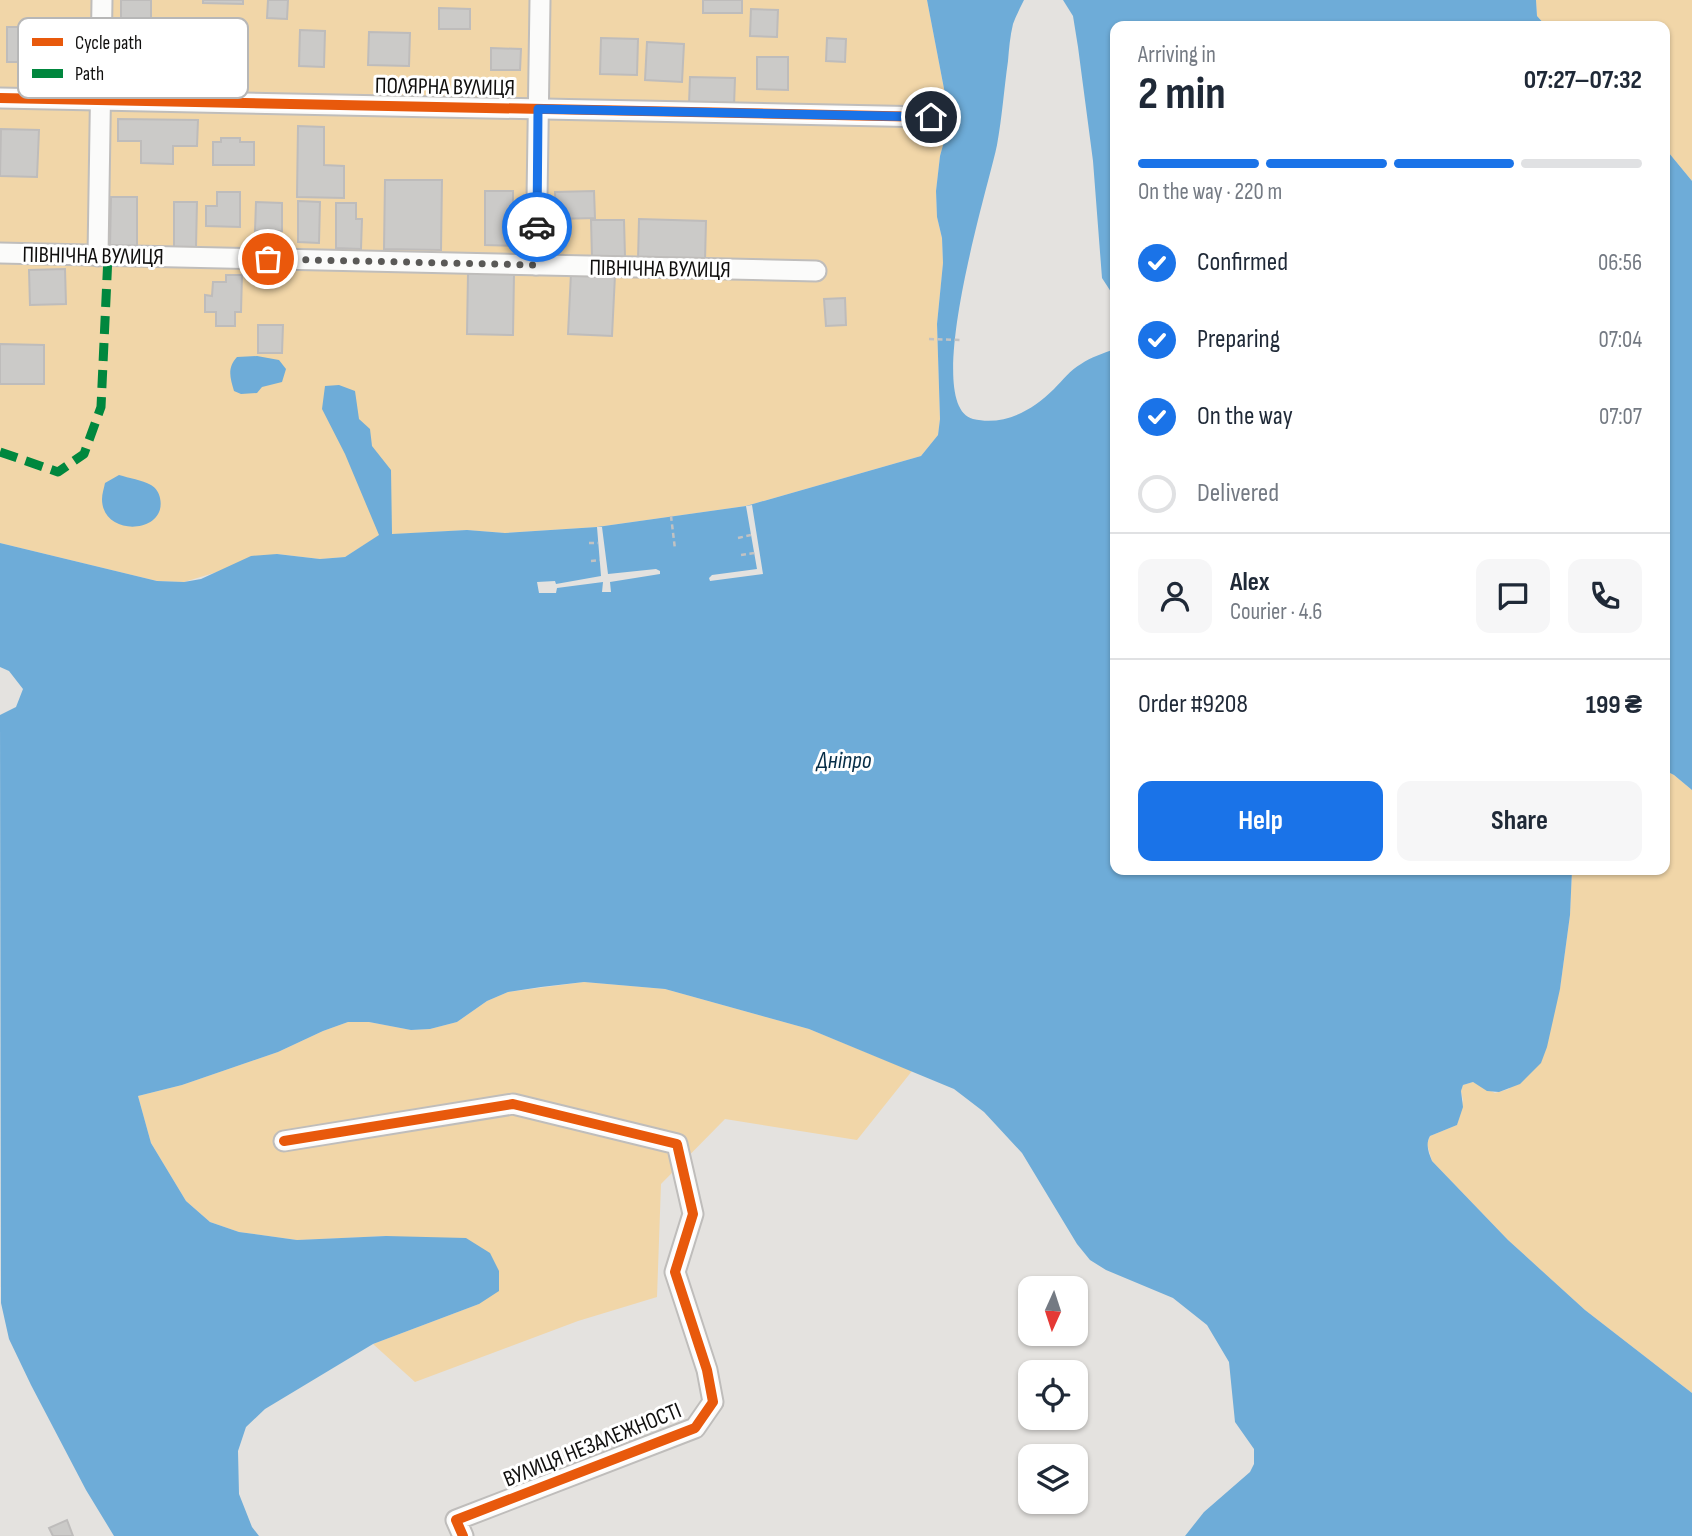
<!DOCTYPE html>
<html lang="en">
<head>
<meta charset="utf-8">
<style>
	:root { --surface:#fff; --page:#f6f6f7; --text:#1f2937; --muted:#747a83; --line:#e0e1e3; --accent:#1a73e8 }
	body { margin:0; font-family:"Sofia Sans Condensed",sans-serif; background:var(--page); color:var(--text); height:100vh; display:flex; flex-direction:column; font-size:26px; white-space:nowrap }
	* { box-sizing:border-box; margin:0 }
	p { font-size:23px; color:var(--muted) }
	.icon { flex:none; width:38px; height:38px; fill:none; stroke:currentColor; stroke-width:2; stroke-linecap:round; stroke-linejoin:round }
	.map { position:relative; flex:1; overflow:hidden }
	.drawer { position:absolute; left:1110px; top:21px; width:560px; height:854px; display:flex; flex-direction:column; background:var(--surface); border-radius:14px; box-shadow:0 2px 5px #0004 }
	.drawer>* { flex:none }
	.needle { width:46px; rotate:183deg }
	.controls { position:absolute; left:1018px; top:1276px; display:grid; gap:14px }
	.controls a { display:grid; place-items:center; width:70px; height:70px; border-radius:14px; background:var(--surface); box-shadow:0 2px 5px #0004; font-size:35px }
	.pin { position:absolute; display:grid; place-items:center; width:60px; height:60px; color:#fff; margin:-30px; border:4px solid #fff; border-radius:50%; box-shadow:0 2px 7px #0007 }
	.courier { position:absolute; display:grid; place-items:center; width:70px; height:70px; margin:-35px; border:5px solid #1a73e8; border-radius:50%; background:#fff; color:#222; box-shadow:0 2px 9px #0007 }
	.summary em { font-style:normal; font-weight:700 }
	.summary div { display:flex; flex-direction:column-reverse }
	.summary { display:flex; align-items:center; justify-content:space-between; height:119px; padding:0 28px }
	h1 { font-size:46px; font-weight:700; line-height:52px }
	.bar { display:grid; grid-template-columns:repeat(4,1fr); gap:10px 7px; align-content:center; height:84px; padding:0 28px }
	.bar i { height:9px; border-radius:5px; background:var(--line) }
	.bar .active { background:var(--accent) }
	.bar p { grid-column:span 4 }
	.line { display:flex; align-items:center; gap:18px; padding:0 28px; border-top:2px solid var(--line) }
	.line div { flex:1 }
	.round { display:grid; place-items:center; flex:none; width:74px; height:74px; border-radius:14px; background:var(--page) }
	ol { padding:0 28px; list-style:none }
	li { display:flex; align-items:center; gap:21px; height:77px }
	li p { margin-inline-start:auto }
	li .icon { padding:7px; border-radius:50%; background:var(--accent); color:#fff; stroke-width:4 }
	li:last-child { color:var(--muted) }
	li i { width:38px; height:38px; border:4px solid var(--line); border-radius:50% }
	.action { display:flex; gap:14px; margin-top:auto; padding:14px 28px }
	.action a { flex:1; height:80px; border-radius:14px; background:var(--accent); color:#fff; font-size:28px; font-weight:700; line-height:80px; text-align:center }
	.action a+a { background:var(--page); color:var(--text) }
	.map>svg:first-child { display:block }
	.green { fill:#f1d6a8 }
	.water { fill:#6eacd8 }
	.pier { fill:#e4e2df }
	.building { fill:#cbcac8; stroke:#bebcbb; stroke-width:2 }
	.lines { fill:none; stroke-linecap:round; stroke-linejoin:round }
	.minor-casing { stroke:#bfbdbb; stroke-width:23 }
	.path { stroke:#c2c2c2; stroke-width:2.5; stroke-dasharray:5 3.5; stroke-linecap:butt }
	.minor { stroke:#fbfbfa; stroke-width:19 }
	.quiet { stroke:#00873e; stroke-width:9; stroke-dasharray:18 9; stroke-linecap:butt }
	.cycleway-casing { stroke:#fff; stroke-width:15 }
	.cycleway { stroke:#e8590c; stroke-width:10 }
	.done { stroke:#5a5957; stroke-width:7; stroke-dasharray:0 12.6 }
	.route { stroke:#1a73e8; stroke-width:9 }
	.labels { text-anchor:middle; stroke-width:6; stroke-linejoin:round; paint-order:stroke }
	.street-label { font-size:23px; fill:#100f0e; stroke:#fff }
	.water-label { font-size:24px; font-style:italic; fill:#062d46; stroke:#fff }
	.key { fill:#fff; stroke:#b7b7b7; stroke-width:2 }
	.key-label { font-size:19px; fill:#100f0e }
</style>
</head>
<body>
<div class="map">
<svg width="1692" height="1536" viewBox="0 0 1692 1536">
	<rect width="100%" height="100%" fill="#e4e2df"/>
	<g class="green">
		<polygon points="0,0 927,0 950,120 940,156 936,191 937,217 942,238 943,263 937,324 940,419 938,435 921,456 746,506 597,527 505,533 467,530 380,535 345,557 320,559 277,554 184,582 157,581 0,543"/>
		<polygon points="1536,0 1692,0 1692,181 1664,147 1664,26 1546,26 1537,16"/>
		<polygon points="1664,770 1674,775 1692,790 1692,1393 1585,1310 1508,1240 1432,1161 1427,1144 1430,1136 1457,1125 1463,1100 1461,1091 1463,1085 1473,1082 1495,1093 1509,1089 1560,989 1570,915 1572,870 1664,870"/>
		<polygon points="584,982 665,989 809,1029 912,1071 857,1140 725,1119 661,1184 657,1297 578,1321 415,1382 373,1344 479,1304 386,1236 297,1240 239,1232 210,1222 186,1201 151,1143 138,1096 182,1085 278,1052 323,1031 348,1022 369,1022 411,1030 430,1029 457,1022 487,1001 508,992"/>
	</g>
	<g class="water">
		<path d="M 927,0 L 1024,0 C 1020,8 1016,16 1013,24 C 1010,36 1009,49 1008,61 C 1004,89 1002,118 997,145 C 989,185 920,405 973,419 C 1004,426 1032,411 1054,389 C 1063,380 1070,370 1081,364 C 1091,357 1104,353 1115,349 L 1115,870 L 1572,870 L 1570,915 L 1560,989 L 1547,1047 L 1541,1063 L 1520,1084 L 1499,1092 L 1487,1091 L 1473,1082 L 1463,1085 L 1461,1091 L 1463,1107 L 1457,1125 L 1430,1136 C 1425,1145 1429,1153 1432,1161 L 1508,1240 L 1585,1310 L 1692,1393 L 1692,1536 L 1185,1536 L 1204,1512 L 1250,1472 L 1254,1464 L 1254,1449 L 1235,1422 L 1229,1362 L 1207,1325 L 1173,1298 L 1106,1270 L 1090,1260 L 1077,1244 L 1022,1153 L 984,1112 L 954,1089 L 809,1029 L 665,989 L 584,982 L 541,987 L 508,992 L 487,1001 L 457,1022 L 430,1029 L 411,1030 L 369,1022 L 348,1022 L 323,1031 L 278,1052 L 182,1085 L 138,1096 L 151,1143 L 186,1201 L 210,1222 L 239,1232 L 297,1240 L 386,1236 L 466,1238 L 490,1253 L 499,1271 L 499,1291 L 479,1304 L 373,1344 L 265,1409 L 246,1427 L 238,1451 L 239,1494 L 252,1527 L 259,1536 L 114,1536 L 86,1490 L 31,1385 L 9,1339 L 1,1303 L 0,715 L 16,707 L 23,689 L 9,671 L 0,667 L 0,543 L 157,581 L 184,582 L 201,579 L 251,556 L 277,554 L 320,559 L 345,557 L 379,535 L 345,454 L 322,409 L 325,386 L 339,385 L 355,391 L 359,419 L 370,429 L 372,446 L 391,470 L 392,534 L 467,530 L 505,533 L 597,527 L 746,506 L 921,456 L 938,435 L 940,419 L 937,324 L 943,263 L 942,238 L 937,217 L 936,191 L 940,156 L 950,120 Z"/>
		<polygon points="1063,0 1536,0 1537,16 1546,26 1115,26 1115,298 1102,278 1093,161 1078,47 1073,16"/>
		<polygon points="1664,147 1692,181 1692,790 1674,775 1664,770"/>
		<path d="M 257,356 L 279,360 L 286,369 L 282,382 L 262,387 L 257,393 L 241,394 L 234,391 C 230,377 227,368 237,357 Z"/>
		<path d="M 119,475 C 129,478 142,480 151,485 C 156,488 159,493 160,498 C 168,534 102,538 102,499 C 102,494 104,488 105,483 Z"/>
	</g>
	<g class="pier">
		<polygon points="752,505 763,574 710,581 709,578 712,575 757,569 746,506"/>
		<polygon points="597,527 602,527 608,574 656,569 660,571 660,574 610,582 611,592 602,592 603,582 557,588 556,593 539,593 537,582 555,581 556,584 601,576"/>
	</g>
	<g class="building">
		<rect x="121" y="0" width="30" height="21"/>
		<polygon points="203,0 243,0 243,4 203,3"/>
		<polygon points="268,0 288,0 287,19 267,18"/>
		<rect x="703" y="0" width="39" height="13"/>
		<polygon points="439,8 470,9 470,29 439,29"/>
		<polygon points="751,9 778,10 777,37 750,36"/>
		<rect x="7" y="27" width="34" height="35"/>
		<polygon points="300,30 325,31 324,67 299,66"/>
		<polygon points="369,32 410,33 409,66 368,65"/>
		<polygon points="601,38 638,39 637,75 600,74"/>
		<polygon points="827,38 846,39 845,62 826,61"/>
		<polygon points="647,42 684,44 682,82 645,80"/>
		<polygon points="491,48 521,49 520,70 491,70"/>
		<polygon points="757,57 788,57 788,90 757,89"/>
		<polygon points="690,77 735,78 734,106 689,104"/>
		<polygon points="118,119 198,120 197,146 173,146 173,164 141,163 141,141 118,141"/>
		<polygon points="298,126 324,127 324,165 344,166 344,198 297,197"/>
		<polygon points="1,129 39,130 37,177 0,176"/>
		<polygon points="221,138 240,138 240,142 254,142 254,165 213,165 213,142 221,142"/>
		<polygon points="385,180 442,180 441,250 384,249"/>
		<polygon points="485,191 513,191 513,213 524,213 524,246 485,245"/>
		<polygon points="594,191 595,218 556,219 555,192"/>
		<polygon points="217,192 240,192 240,227 206,226 206,206 217,206"/>
		<polygon points="111,197 137,197 137,247 110,247"/>
		<polygon points="298,201 320,202 319,243 298,242"/>
		<polygon points="174,202 197,202 196,247 174,247"/>
		<polygon points="256,202 282,203 282,231 255,231"/>
		<polygon points="336,203 356,203 356,219 362,219 361,249 336,248"/>
		<polygon points="639,219 706,221 705,261 638,260"/>
		<polygon points="591,220 624,220 625,257 592,258"/>
		<polygon points="65,269 66,304 30,305 29,270"/>
		<polygon points="468,273 514,274 513,335 467,334"/>
		<polygon points="571,273 615,275 612,336 568,334"/>
		<polygon points="226,275 242,275 241,312 235,312 235,326 216,326 216,312 205,312 205,295 212,296 213,282 226,282"/>
		<polygon points="845,298 846,325 826,326 824,299"/>
		<polygon points="258,325 283,325 282,353 258,353"/>
		<polygon points="0,344 44,345 44,384 0,384"/>
		<polygon points="67,1520 73,1536 53,1536 49,1528"/>
	</g>
	<g class="lines">
		<defs>
			<g id="minor">
				<polyline points="0,98 931,117"/>
				<polyline points="0,253 816,271"/>
				<polyline points="98,256 102,0"/>
				<polyline points="536,265 540,0"/>
				<polyline points="284,1141 513,1104 677,1144 693,1214 675,1272 707,1370 713,1402 695,1428 456,1520 463,1536"/>
			</g>
		</defs>
		<use href="#minor" class="minor-casing"/>
		<g class="path">
			<polyline points="929,339 962,340"/>
			<polyline points="671,516 675,549"/>
			<polyline points="738,538 751,535"/>
			<polyline points="589,543 598,543"/>
			<polyline points="741,555 755,553"/>
			<polyline points="591,561 600,560"/>
		</g>
		<use href="#minor" class="minor"/>
		<polyline class="quiet" points="0,452 58,472 84,454 101,407 108,256"/>
		<defs>
			<g id="cycleway">
				<polyline points="0,98 931,117"/>
				<polyline points="284,1141 513,1104 677,1144 693,1214 675,1272 707,1370 713,1402 695,1428 456,1520 463,1536"/>
			</g>
		</defs>
		<use href="#cycleway" class="cycleway-casing"/>
		<use href="#cycleway" class="cycleway"/>
	</g>
	<g class="lines">
		<polyline class="done" points="268,259 536,265 537,227"/>
		<polyline class="route" points="537,227 538,109 931,117"/>
	</g>
	<g class="labels">
		<g class="street-label">
			<text transform="translate(445 86) rotate(1)" y="8">ПОЛЯРНА ВУЛИЦЯ</text>
			<text transform="translate(93 255) rotate(1)" y="8">ПІВНІЧНА ВУЛИЦЯ</text>
			<text transform="translate(660 268) rotate(1)" y="8">ПІВНІЧНА ВУЛИЦЯ</text>
			<text transform="translate(592 1444) rotate(-22)" y="8">ВУЛИЦЯ НЕЗАЛЕЖНОСТІ</text>
		</g>
		<g class="water-label">
			<text x="844" y="768">Дніпро</text>
		</g>
	</g>
	<rect x="18" y="18" width="230" height="80" rx="10" class="key"/>
	<rect x="32" y="38" width="31" height="8" fill="#e8590c"/>
	<rect x="32" y="69" width="31" height="9" fill="#00873e"/>
	<g class="key-label">
		<text x="75" y="49">Cycle path</text>
		<text x="75" y="80">Path</text>
	</g>
</svg>
<div class="controls">
<a><svg class="needle" viewBox="-14 -14 28 28"><path d="M0-13l5 13h-10z" fill="#e53935"/><path d="M0 13l5-13h-10z" fill="#747a83"/></svg></a>
<a><svg class="icon" aria-label="locate" viewBox="0 0 24 24"><circle cx="12" cy="12" r="6"/><path d="M12 2v4M12 18v4M2 12h4M18 12h4"/></svg></a>
<a><svg class="icon" aria-label="layers" viewBox="0 0 24 24"><path d="M12 4l9 5-9 5-9-5zM3 14l9 5 9-5"/></svg></a>
</div>
<div class="pin" style="left:268px;top:259px;background:#ea580c"><svg class="icon" aria-label="bag" viewBox="0 0 24 24"><path d="M5 8h14l-1 12H6zM9 8a3 3 0 0 1 6 0"/></svg></div>
<div class="pin" style="left:931px;top:117px;background:#1f2937"><svg class="icon" aria-label="home" viewBox="0 0 24 24"><path d="M3 11l9-7 9 7M6 9v11h12V9"/></svg></div>
<div class="courier" style="left:537px;top:227px"><svg class="icon" aria-label="car" viewBox="0 0 24 24"><path d="M5 17H2v-5l4-1 3-4h7l3 4 3 1v5h-3M9 17h6M6 11h13"/><circle cx="7" cy="17" r="2"/><circle cx="17" cy="17" r="2"/></svg></div>
<section class="drawer">
<div class="summary"><div><h1>2 min</h1><p>Arriving in</p></div><em>07:27–07:32</em></div>
<div class="bar"><i class="active"></i><i class="active"></i><i class="active"></i><i></i><p>On the way · 220 m</p></div>
<ol>
<li><svg class="icon" aria-label="check" viewBox="0 0 24 24"><path d="M5 12l5 5 9-10"/></svg>Confirmed<p>06:56</p></li>
<li><svg class="icon" aria-label="check" viewBox="0 0 24 24"><path d="M5 12l5 5 9-10"/></svg>Preparing<p>07:04</p></li>
<li><svg class="icon" aria-label="check" viewBox="0 0 24 24"><path d="M5 12l5 5 9-10"/></svg>On the way<p>07:07</p></li>
<li><i></i>Delivered</li>
</ol>
<div class="line" style="height:126px"><a class="round"><svg class="icon" aria-label="person" viewBox="0 0 24 24"><circle cx="12" cy="8" r="4"/><path d="M4 21q1-7 8-7t8 7"/></svg></a><div><b>Alex</b><p>Courier · 4.6</p></div><a class="round"><svg class="icon" aria-label="chat" viewBox="0 0 24 24"><path d="M4 5h16v11H9l-5 4z"/></svg></a><a class="round"><svg class="icon" aria-label="phone" viewBox="0 0 24 24"><path d="M5 4h4l2 5-3 2q2 4 5 5l2-3 5 2v4C11 20 4 13 5 4z"/></svg></a></div>
<div class="line" style="height:91px"><div>Order #9208</div><b>199 ₴</b></div>
<div class="action"><a>Help</a><a>Share</a></div>
</section>
</div>
</body>
</html>
